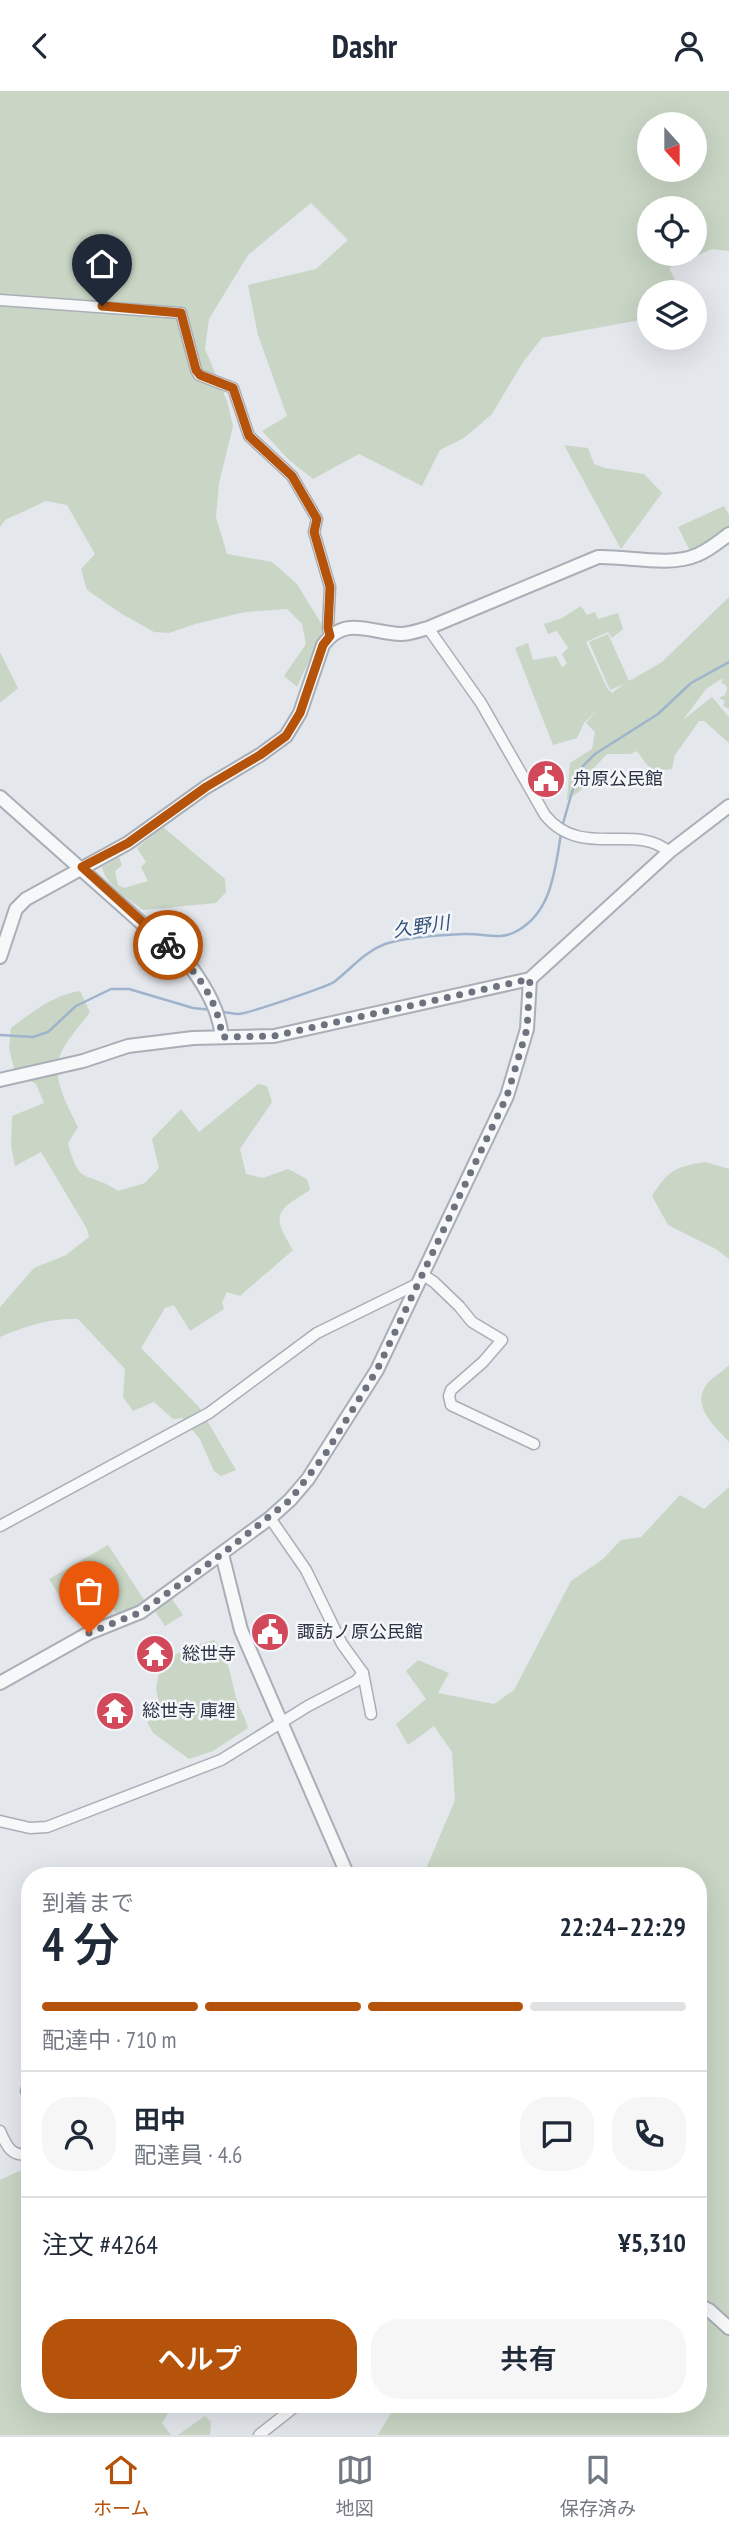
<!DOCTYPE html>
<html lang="ja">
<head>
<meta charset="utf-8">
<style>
	:root { --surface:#fff; --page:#f6f6f7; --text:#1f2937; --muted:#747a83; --line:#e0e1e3; --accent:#b45309 }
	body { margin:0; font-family:"PT Sans Narrow","Noto Sans JP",sans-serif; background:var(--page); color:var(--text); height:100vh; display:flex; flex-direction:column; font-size:26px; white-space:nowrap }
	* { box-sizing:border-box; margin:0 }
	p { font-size:23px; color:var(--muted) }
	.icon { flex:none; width:38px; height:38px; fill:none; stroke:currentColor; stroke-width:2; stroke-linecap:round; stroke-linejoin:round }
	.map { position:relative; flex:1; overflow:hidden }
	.details { position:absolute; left:21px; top:1776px; width:686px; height:546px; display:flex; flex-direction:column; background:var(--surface); border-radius:28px; box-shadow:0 7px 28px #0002 }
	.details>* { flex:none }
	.needle { width:46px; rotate:159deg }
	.controls { position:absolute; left:637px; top:21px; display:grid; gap:14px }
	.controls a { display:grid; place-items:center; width:70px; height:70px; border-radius:50%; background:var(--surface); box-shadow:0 7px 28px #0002; font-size:35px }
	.pin { position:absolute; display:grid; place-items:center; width:60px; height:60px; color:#fff; margin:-72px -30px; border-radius:50% 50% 50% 0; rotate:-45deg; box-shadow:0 0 7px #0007 }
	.pin .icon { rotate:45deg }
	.courier { position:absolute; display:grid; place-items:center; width:70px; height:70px; margin:-35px; border:5px solid #b45309; border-radius:50%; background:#fff; color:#222; box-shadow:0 2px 9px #0007 }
	.head em { font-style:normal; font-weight:600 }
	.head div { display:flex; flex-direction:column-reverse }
	.head { display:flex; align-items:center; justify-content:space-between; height:119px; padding:0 21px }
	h1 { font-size:46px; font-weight:600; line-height:52px }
	.bar { display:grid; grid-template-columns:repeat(4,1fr); gap:10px 7px; align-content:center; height:84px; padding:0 21px }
	.bar i { height:9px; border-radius:5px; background:var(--line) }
	.bar .active { background:var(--accent) }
	.bar p { grid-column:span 4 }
	.line { display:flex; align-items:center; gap:18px; padding:0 21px; border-top:2px solid var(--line) }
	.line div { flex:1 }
	.round { display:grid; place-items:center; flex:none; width:74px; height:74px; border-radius:28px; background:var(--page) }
	.cta { display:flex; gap:14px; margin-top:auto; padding:14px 21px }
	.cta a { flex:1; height:80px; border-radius:28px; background:var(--accent); color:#fff; font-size:28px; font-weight:600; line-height:80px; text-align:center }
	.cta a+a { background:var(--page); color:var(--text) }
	header { display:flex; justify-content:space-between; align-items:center; height:91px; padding:0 21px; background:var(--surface); font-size:32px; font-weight:600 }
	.tab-bar { display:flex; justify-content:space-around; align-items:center; height:98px; border-top:2px solid var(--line); background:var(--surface); font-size:19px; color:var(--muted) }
	.tab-bar a { display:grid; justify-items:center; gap:4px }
	.tab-bar .active { color:var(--accent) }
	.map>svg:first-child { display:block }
	.green { fill:#c9d6c5; fill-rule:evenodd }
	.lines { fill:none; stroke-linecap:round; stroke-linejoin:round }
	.stream { stroke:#9fb4cc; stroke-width:2.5 }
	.minor-casing { stroke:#a9aeb7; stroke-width:13 }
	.tertiary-casing { stroke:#a9aeb7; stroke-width:16 }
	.minor { stroke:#f7f8fa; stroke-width:10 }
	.tertiary { stroke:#f7f8fa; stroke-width:12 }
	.done { stroke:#6c737f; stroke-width:7; stroke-dasharray:0 12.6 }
	.route { stroke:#b45309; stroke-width:9 }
	.labels { text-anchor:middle; stroke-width:5; stroke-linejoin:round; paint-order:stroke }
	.poi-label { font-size:18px; fill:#2b3445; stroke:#f4f6f9; text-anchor:start }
	.water-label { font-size:19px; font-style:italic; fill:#34527a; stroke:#f4f6f9 }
</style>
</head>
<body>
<header><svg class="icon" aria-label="back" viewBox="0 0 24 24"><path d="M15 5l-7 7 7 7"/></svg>Dashr<svg class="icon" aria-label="person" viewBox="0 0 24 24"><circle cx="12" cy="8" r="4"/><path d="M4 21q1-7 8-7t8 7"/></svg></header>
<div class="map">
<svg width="729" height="2344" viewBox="0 0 729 2344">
	<rect width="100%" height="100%" fill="#e4e7ec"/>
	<g class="green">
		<path d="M 0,0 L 729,0 L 729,160 L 712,158 L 669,177 L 681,201 L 649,201 L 649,217 L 640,229 L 542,247 L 523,271 L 492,323 L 464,347 L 440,359 L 422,395 L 359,363 L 313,388 L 289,369 L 262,340 L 287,325 L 258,244 L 248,194 L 316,178 L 348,149 L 311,112 L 248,164 L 209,228 L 205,258 L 227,310 L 233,335 L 219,392 L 216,426 L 227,463 L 272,471 L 297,493 L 324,537 L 297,596 L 284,585 L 306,553 L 302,533 L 287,518 L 245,521 L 195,533 L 169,542 L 154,541 L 122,523 L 87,499 L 81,478 L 95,463 L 67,414 L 46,410 L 5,429 L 0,436 ZM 649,33 L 695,33 L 695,79 L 649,79 ZM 649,117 L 695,117 L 695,163 L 649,163 Z"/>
		<polygon points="564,354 588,357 594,373 605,377 644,383 662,402 621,458"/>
		<polygon points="724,415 729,424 729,440 692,464 678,436"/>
		<path d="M 729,506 L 729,618 L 723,615 L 725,610 L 719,607 L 725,604 L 727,598 L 726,594 L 721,592 L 723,587 L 706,598 L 683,629 L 712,606 L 729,626 L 729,652 L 704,630 L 699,630 L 675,664 L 672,678 C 649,681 650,678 637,660 L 631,663 L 607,663 L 590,681 L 581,699 L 567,709 L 570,672 L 592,658 L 595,641 L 586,632 L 598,618 L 584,632 L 577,647 L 553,654 L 515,557 L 528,552 L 533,569 L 556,565 L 562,576 L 567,573 L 562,563 L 568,557 L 557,540 L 548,543 L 544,533 L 562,527 L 581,515 L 587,524 L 595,521 L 598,528 L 618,522 L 623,538 L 612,547 L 608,541 L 586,551 L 607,597 L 612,602 L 624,593 L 610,599 L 589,551 L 608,543 L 629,590 L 662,571 Z"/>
		<polygon points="0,561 18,597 0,612"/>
		<path d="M 163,736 L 225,788 L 226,801 L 216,812 L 143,819 C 128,807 106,795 102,776 L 119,766 L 122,774 L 115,780 L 118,794 L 124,797 L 148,790 L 141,776 L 146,771 L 137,757 Z"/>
		<path d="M 80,900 L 90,921 C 81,934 67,948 61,962 C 50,986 68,1015 78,1036 L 68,1052 C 80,1098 86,1078 118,1100 L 145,1092 L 159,1077 L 152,1048 L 181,1018 L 199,1041 L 258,993 L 267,995 L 272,1011 L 240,1058 L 246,1083 L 263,1087 L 288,1078 L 307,1088 L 310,1099 C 277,1120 270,1122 293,1159 L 240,1205 L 227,1201 L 222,1211 L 224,1218 L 190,1240 L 174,1214 L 165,1217 L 141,1257 L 199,1316 L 236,1379 L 221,1385 L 214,1380 L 200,1348 L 182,1327 L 173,1328 L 154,1311 L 133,1320 L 123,1306 L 125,1278 L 78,1228 C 50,1227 25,1235 0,1246 L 0,1216 L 34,1177 L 66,1164 L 89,1146 L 87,1138 L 41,1061 L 15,1075 L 11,1055 L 12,1025 L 44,1012 L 36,993 L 15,981 L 9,958 L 11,937 C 32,921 53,904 80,900 Z"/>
		<path d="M 705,1071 L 729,1078 L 729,1168 L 716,1158 L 668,1134 L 652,1105 C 668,1080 674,1076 705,1071 Z"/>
		<path d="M 729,1274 L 729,1351 C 715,1335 690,1314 707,1293 C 713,1286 722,1281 729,1274 Z"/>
		<polygon points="729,1396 729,2344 378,2344 391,2322 385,2314 698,2314 698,1785 423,1785 455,1709 452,1661 434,1635 408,1654 396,1633 426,1608 406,1580 418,1569 449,1582 438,1602 494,1613 514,1599 571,1490 603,1468 621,1449 641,1446 680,1404 704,1418"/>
		<polygon points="108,1454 145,1510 132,1518 117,1523 103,1504 70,1522 49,1488"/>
		<polygon points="172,1508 183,1524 165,1535 155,1520"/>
		<path d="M 214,1549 C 231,1568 230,1589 238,1612 C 241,1621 246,1628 248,1637 L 213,1660 L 189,1668 L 153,1642 L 147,1631 L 161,1624 L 156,1597 L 161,1572 L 189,1556 Z"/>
		<polygon points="30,2075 30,2314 173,2314 162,2332 171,2344 0,2344 0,2089"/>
		<polygon points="205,2325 211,2331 210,2344 178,2344"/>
	</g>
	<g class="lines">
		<g class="stream">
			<polyline points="562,736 572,701 582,676 595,663 658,623 691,592 729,571"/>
			<path d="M 222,921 C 227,921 233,923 238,923 C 247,923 326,896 334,891 C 351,878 364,861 385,853 C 406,846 442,844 464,843 C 483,842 500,850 517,840 C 552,821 555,778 561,743"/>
			<polyline points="0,944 33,946 48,941 76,915 111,898 129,898 193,917 212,919"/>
		</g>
		<defs>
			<g id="minor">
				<polyline points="0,209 181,222 196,279 199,284 233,297 249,345 292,385 317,428 314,441 330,496 328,537 330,546"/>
				<path d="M 428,537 L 481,612 L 545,724 C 581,769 636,731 669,761"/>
				<polyline points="423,1184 434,1191 459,1215 472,1231 502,1249 483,1271 451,1299 449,1305 451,1314 534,1353"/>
				<polyline points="270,1427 306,1479 342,1553 363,1582 371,1623"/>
				<polyline points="0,1435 209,1322 317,1242 419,1192"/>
				<polyline points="0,1730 30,1737 47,1736 221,1669 308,1615 356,1590 363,1582"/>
				<polyline points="30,1991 26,2000 30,2009"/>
				<path d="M 0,2040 C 6,2054 12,2068 30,2062"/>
				<polyline points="259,2344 297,2314"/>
			</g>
			<g id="tertiary">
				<path d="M 0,706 L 191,876 C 206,897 219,919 222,946"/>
				<path d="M 0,866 L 16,818 L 26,808 L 128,752 L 206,696 L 260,664 L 286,645 L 300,622 L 323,554 C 345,524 370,542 401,543 C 410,543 420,539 428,537 L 598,466 C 627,465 670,476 697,464 C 709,459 719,451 729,443"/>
				<polyline points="0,989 83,970 128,955 193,947 274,945 530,888 669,761 729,715"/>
				<polyline points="222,1463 241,1539 348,1785"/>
				<polyline points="0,1592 89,1542 141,1521 270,1427 290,1409 308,1388 377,1279 507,1005 527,938 530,888"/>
				<polyline points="698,2214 709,2219 729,2237"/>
			</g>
		</defs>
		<use href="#minor" class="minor-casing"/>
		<use href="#tertiary" class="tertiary-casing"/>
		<use href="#minor" class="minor"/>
		<use href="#tertiary" class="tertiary"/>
	</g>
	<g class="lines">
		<path class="done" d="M 89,1542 L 141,1521 L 222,1463 L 290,1409 L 324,1365 L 377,1279 L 507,1005 L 527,938 L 530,888 L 274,945 L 222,946 C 218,907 195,879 168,854"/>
		<polyline class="route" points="102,215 181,222 196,279 200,284 233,297 249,345 292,385 317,428 314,441 330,496 328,537 330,545 323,554 300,622 286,645 260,664 206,696 128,752 82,776 168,854"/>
	</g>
	<defs>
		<symbol id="civic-disc" viewBox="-11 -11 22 22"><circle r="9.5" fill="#d1495b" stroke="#f4f6f9"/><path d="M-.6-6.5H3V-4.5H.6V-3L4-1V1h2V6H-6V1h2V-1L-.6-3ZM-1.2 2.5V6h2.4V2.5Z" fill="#fff"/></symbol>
		<symbol id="temple-disc" viewBox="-11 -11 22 22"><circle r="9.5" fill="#d1495b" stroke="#f4f6f9"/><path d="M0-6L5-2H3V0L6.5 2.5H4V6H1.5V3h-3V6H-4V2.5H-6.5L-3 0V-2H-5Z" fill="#fff"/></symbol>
	</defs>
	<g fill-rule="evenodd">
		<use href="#civic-disc" x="524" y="666" width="44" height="44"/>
		<use href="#civic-disc" x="248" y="1519" width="44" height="44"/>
		<use href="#temple-disc" x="133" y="1541" width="44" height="44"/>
		<use href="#temple-disc" x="93" y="1598" width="44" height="44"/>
	</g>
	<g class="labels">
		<g class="poi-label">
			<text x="573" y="694">舟原公民館</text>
			<text x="297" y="1547">諏訪ノ原公民館</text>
			<text x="182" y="1569">総世寺</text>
			<text x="142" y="1626">総世寺 庫裡</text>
		</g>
		<g class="water-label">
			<text transform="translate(421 835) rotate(-8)" y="7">久野川</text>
		</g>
	</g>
</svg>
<div class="controls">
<a><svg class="needle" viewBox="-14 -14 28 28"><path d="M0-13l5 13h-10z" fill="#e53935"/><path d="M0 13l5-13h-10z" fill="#747a83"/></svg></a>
<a><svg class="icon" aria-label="locate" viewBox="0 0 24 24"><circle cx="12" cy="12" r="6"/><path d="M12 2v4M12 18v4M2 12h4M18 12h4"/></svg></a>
<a><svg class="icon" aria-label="layers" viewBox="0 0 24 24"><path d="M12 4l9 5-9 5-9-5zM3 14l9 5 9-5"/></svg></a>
</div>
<div class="pin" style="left:89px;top:1542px;background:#ea580c"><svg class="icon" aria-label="bag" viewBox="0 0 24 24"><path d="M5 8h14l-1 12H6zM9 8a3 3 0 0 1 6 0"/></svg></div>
<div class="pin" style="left:102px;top:215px;background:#1f2937"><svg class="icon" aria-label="home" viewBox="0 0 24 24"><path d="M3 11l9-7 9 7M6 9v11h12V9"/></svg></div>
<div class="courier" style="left:168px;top:854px"><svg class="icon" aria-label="bike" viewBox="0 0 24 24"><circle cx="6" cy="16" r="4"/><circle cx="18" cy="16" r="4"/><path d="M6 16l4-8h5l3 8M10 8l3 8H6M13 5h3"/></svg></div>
<section class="details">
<div class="head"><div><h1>4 分</h1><p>到着まで</p></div><em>22:24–22:29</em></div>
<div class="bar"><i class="active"></i><i class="active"></i><i class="active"></i><i></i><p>配達中 · 710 m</p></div>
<div class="line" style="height:126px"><a class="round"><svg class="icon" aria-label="person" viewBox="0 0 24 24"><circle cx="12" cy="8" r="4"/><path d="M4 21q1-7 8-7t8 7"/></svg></a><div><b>田中</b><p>配達員 · 4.6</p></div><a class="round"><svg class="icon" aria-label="chat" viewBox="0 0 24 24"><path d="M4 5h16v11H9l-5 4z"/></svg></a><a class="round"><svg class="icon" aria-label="phone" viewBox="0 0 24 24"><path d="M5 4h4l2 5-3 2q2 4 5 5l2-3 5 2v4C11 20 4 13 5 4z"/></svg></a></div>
<div class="line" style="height:91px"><div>注文 #4264</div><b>¥5,310</b></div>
<div class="cta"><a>ヘルプ</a><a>共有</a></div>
</section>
</div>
<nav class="tab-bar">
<a class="active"><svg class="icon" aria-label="home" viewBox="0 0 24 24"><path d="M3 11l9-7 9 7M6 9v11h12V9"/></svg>ホーム</a>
<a><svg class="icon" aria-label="map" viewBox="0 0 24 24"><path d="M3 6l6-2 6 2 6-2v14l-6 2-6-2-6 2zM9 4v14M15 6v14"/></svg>地図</a>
<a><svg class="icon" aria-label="saved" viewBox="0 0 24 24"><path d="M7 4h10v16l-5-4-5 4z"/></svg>保存済み</a>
</nav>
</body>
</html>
